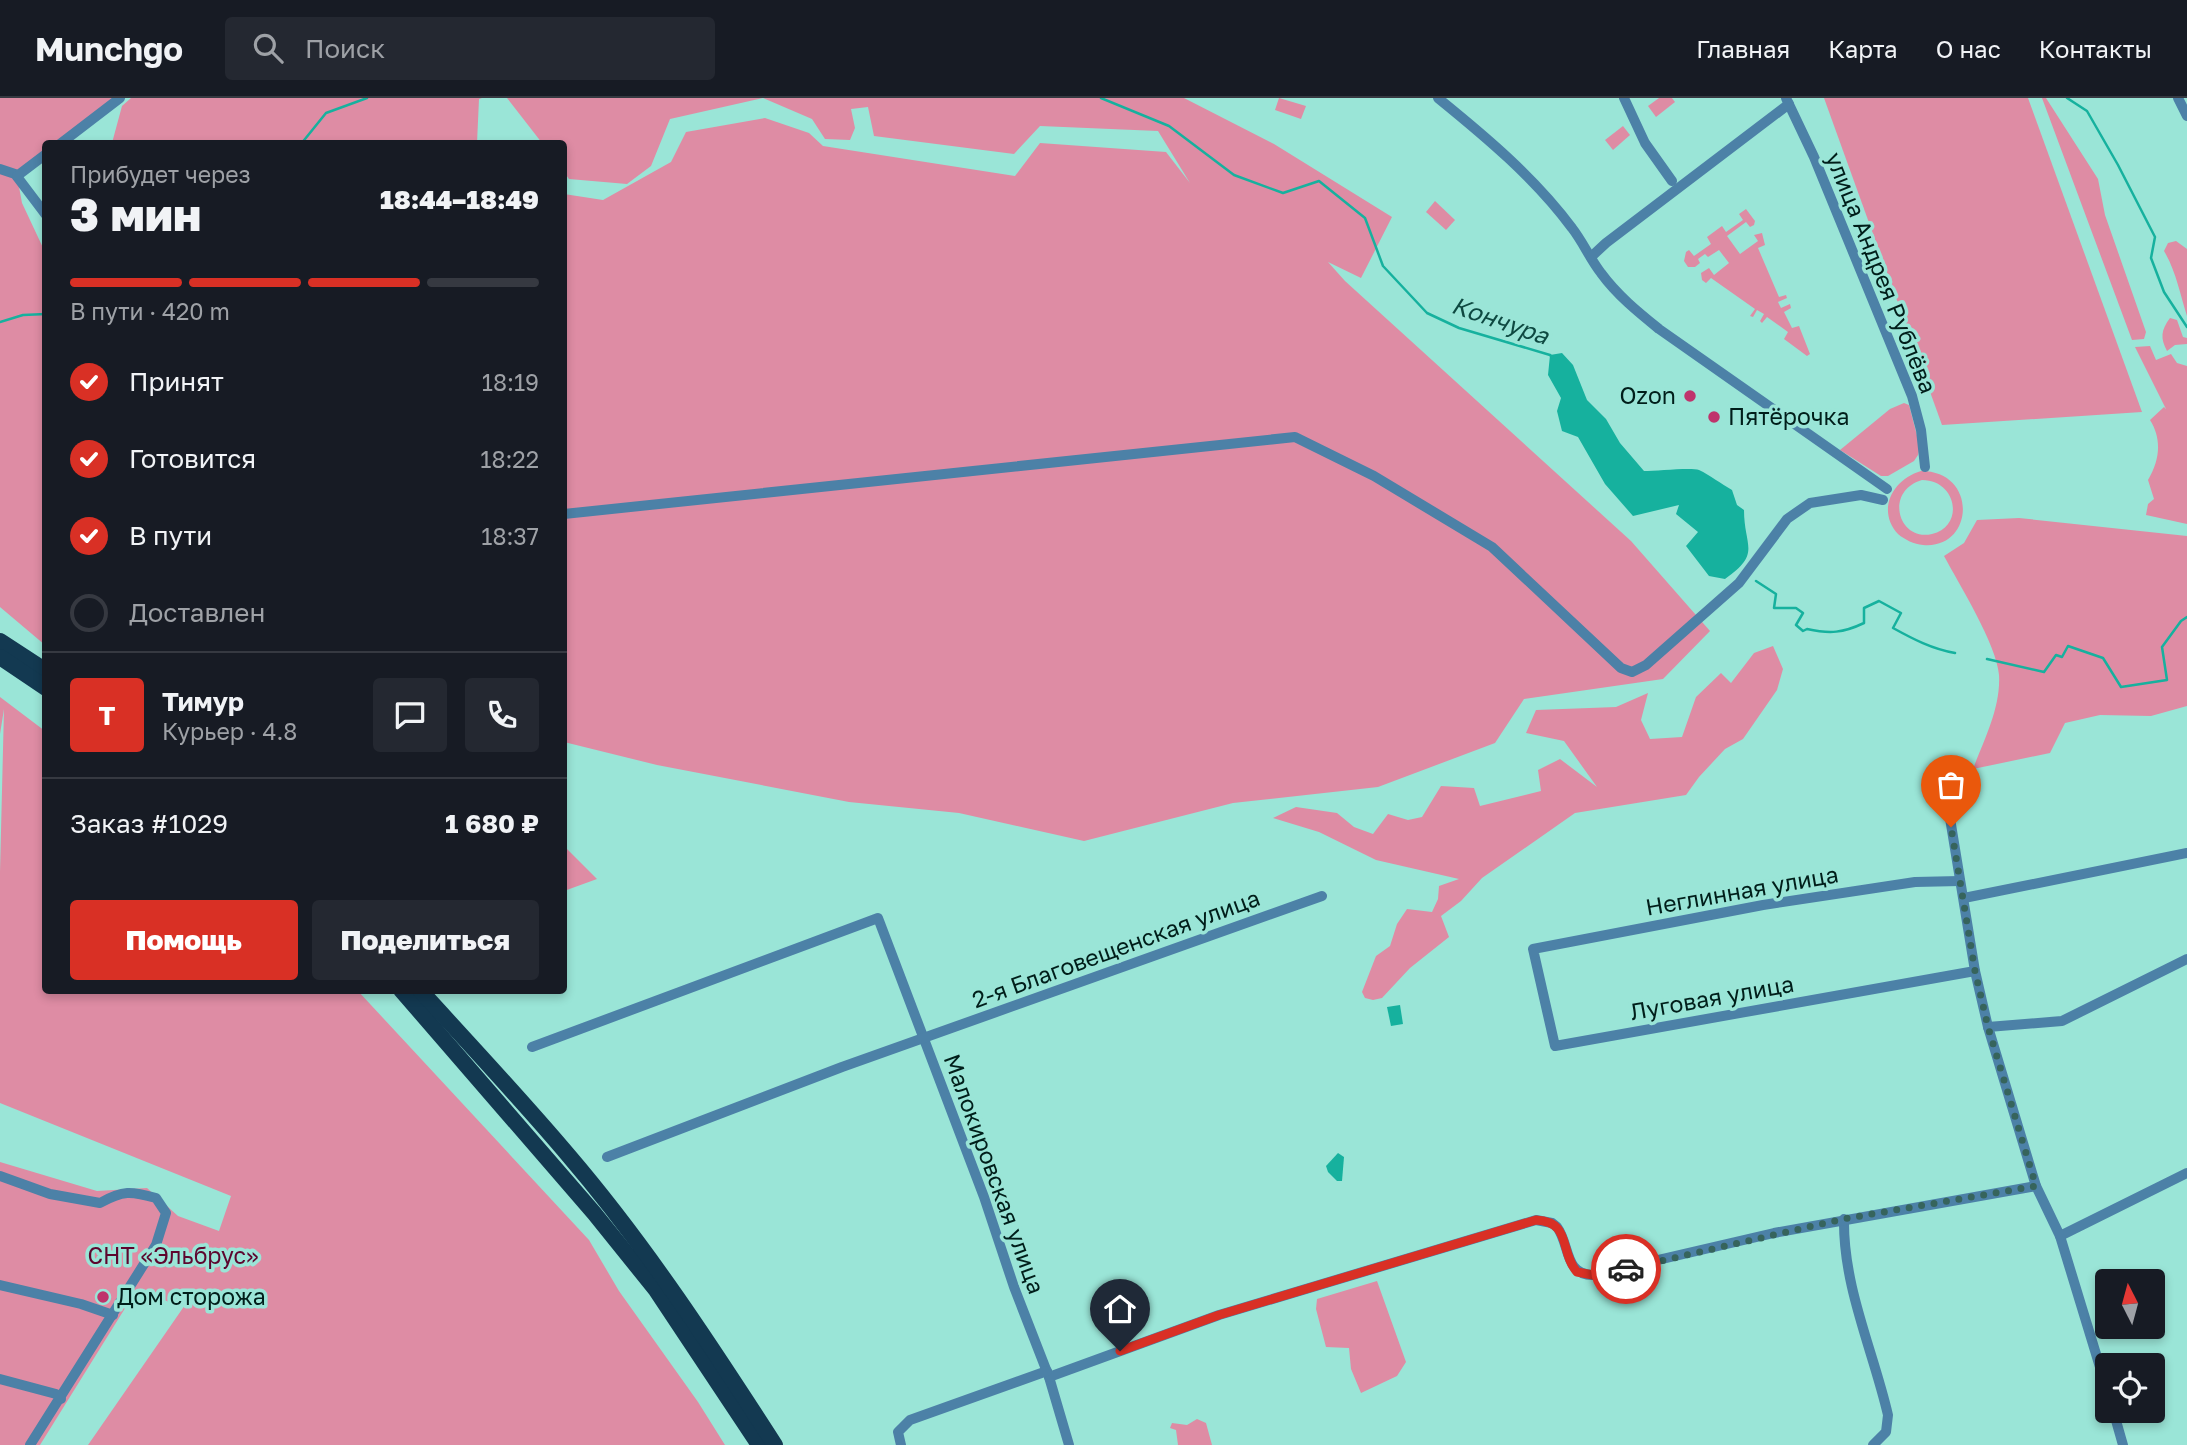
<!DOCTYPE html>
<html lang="ru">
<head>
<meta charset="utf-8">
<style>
	:root { --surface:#171b24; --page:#242831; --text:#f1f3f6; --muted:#9ea1a6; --line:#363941; --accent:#d93025 }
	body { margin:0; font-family:"Golos Text",sans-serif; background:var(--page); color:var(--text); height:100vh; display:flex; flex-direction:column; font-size:26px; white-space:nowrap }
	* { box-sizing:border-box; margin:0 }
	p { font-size:23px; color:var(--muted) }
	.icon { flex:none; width:38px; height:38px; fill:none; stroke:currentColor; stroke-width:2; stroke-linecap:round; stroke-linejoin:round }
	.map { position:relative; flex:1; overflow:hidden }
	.sheet { position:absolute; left:42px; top:42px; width:525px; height:854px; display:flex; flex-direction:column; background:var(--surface); border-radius:7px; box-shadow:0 4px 10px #0003 }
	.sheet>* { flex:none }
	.needle { width:46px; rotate:354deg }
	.fabs { position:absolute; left:2095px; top:1171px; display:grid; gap:14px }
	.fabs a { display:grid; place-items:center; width:70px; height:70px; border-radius:7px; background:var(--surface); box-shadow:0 4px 10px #0003; font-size:35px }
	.pin { position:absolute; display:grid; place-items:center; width:60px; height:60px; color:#fff; margin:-72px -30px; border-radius:50% 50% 50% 0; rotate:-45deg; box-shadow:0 0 7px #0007 }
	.pin .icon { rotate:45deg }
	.courier { position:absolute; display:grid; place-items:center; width:70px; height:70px; margin:-35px; border:5px solid #d93025; border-radius:50%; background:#fff; color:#222; box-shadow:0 2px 9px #0007 }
	.head em { font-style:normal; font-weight:800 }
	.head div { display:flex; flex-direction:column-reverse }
	.head { display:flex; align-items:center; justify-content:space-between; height:119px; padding:0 28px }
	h1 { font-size:46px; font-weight:800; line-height:52px }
	.bar { display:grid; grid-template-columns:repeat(4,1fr); gap:10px 7px; align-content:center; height:84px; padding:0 28px }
	.bar i { height:9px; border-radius:5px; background:var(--line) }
	.bar .on { background:var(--accent) }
	.bar p { grid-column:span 4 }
	.line { display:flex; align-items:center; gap:18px; padding:0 28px; border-top:2px solid var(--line) }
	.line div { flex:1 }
	.round { display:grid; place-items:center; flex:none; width:74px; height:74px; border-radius:7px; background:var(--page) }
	ol { padding:0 28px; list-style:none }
	li { display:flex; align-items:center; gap:21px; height:77px }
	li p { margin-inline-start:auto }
	li .icon { padding:7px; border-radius:50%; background:var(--accent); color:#fff; stroke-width:4 }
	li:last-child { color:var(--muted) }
	li i { width:38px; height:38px; border:4px solid var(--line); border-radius:50% }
	.primary-button { display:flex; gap:14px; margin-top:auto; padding:14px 28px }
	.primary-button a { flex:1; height:80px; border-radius:7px; background:var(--accent); color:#fff; font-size:28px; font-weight:800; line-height:80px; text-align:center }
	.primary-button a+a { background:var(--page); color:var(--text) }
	header { display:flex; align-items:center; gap:42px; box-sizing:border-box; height:98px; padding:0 35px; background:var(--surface); border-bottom:2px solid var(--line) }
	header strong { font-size:33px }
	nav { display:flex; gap:38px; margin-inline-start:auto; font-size:24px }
	.search { width:490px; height:63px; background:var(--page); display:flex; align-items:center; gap:18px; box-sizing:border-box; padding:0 24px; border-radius:7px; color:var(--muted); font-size:26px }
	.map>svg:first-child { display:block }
	.green { fill:#de8ca4; fill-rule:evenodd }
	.water { fill:#16b19e }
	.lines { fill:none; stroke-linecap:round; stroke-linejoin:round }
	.stream { stroke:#16b19e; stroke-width:2.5 }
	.street { stroke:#4c81a7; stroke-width:10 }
	.primary { stroke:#133951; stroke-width:16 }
	.done { stroke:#36645c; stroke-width:7; stroke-dasharray:0 12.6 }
	.route { stroke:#d93025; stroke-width:9 }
	.poi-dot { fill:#bf346c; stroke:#9ae5d7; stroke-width:2.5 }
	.labels { text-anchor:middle; stroke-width:7; stroke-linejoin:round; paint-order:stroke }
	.street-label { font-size:23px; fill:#001e1a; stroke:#9ae5d7 }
	.poi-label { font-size:23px; fill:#001e1a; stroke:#9ae5d7; text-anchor:start }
	.park-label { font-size:23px; fill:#5d062e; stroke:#9ae5d7 }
	.water-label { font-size:24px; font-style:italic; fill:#0e4941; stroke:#9ae5d7 }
</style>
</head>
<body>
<header>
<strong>Munchgo</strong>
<div class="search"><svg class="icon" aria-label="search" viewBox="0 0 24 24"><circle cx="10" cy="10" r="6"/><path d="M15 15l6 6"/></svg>Поиск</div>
<nav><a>Главная</a><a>Карта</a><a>О нас</a><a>Контакты</a></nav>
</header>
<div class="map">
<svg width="2187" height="1347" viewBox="0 0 2187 1347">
	<rect width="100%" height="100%" fill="#9ae5d7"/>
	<g class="green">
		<polygon points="0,0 120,0 60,45 46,46 45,56 17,78 22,105 45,154 45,547 0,509"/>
		<polygon points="131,0 482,0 479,1 477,45 112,45 122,8"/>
		<polygon points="507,0 1184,0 1274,46 1392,119 1361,180 1328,164 1345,183 1631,443 1710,533 1663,581 1524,601 1495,645 1378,689 1233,705 1084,743 959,715 849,704 657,667 564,644 564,96 603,102 671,64 686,34 765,20 809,35 823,48 1015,78 1040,45 1166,54 1190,85 1158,33 1040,28 1014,56 874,38 868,9 851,11 855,30 850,42 825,41 812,21 763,0 670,21 651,68 627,86 569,81 564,74 564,46 542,45"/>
		<polygon points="1279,0 1306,8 1301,21 1275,12"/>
		<polygon points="1659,0 1672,0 1675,4 1656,19 1648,8"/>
		<polygon points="1824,0 2028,0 2142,314 1942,327"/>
		<polygon points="2042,0 2046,0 2098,81 2105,117 2146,234 2144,241 2132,242"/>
		<polygon points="1623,28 1630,37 1613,52 1605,42"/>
		<polygon points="1435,103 1455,122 1446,132 1426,114"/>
		<polygon points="1746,111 1755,123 1754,127 1750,129 1746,124 1727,138 1740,156 1758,143 1754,137 1762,135 1765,147 1758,150 1779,199 1786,197 1787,200 1778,204 1781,210 1790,206 1791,210 1784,214 1792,230 1799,228 1810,256 1807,258 1784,241 1788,234 1767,219 1762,225 1760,223 1764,216 1757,212 1753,219 1750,218 1755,211 1711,180 1706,185 1702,182 1701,175 1709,170 1714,177 1729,165 1719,152 1708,159 1705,156 1698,161 1700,165 1695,169 1688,169 1684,163 1686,154 1689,152 1694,158 1711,146 1707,139 1722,128 1726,134 1743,122 1739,116"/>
		<path d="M 2176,143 L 2187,151 L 2187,218 C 2180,196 2176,173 2164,153 L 2168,145 Z"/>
		<path d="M 2170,220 L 2177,222 L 2183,239 L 2187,240 L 2187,246 L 2175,247 L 2167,253 C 2160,240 2161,232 2170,220 Z"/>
		<path d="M 2150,248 L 2156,262 L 2171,256 L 2177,265 L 2187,268 L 2187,426 L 2146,417 L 2148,406 L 2154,401 L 2148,382 C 2160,362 2162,341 2150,322 L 2164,309 L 2166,311 L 2135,249 Z"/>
		<polygon points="1904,305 1909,307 1920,349 1918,357 1914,363 1888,378 1881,378 1840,352 1890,311"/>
		<path d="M 1921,373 C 1979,373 1974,452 1923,447 C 1914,446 1905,442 1898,436 C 1876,412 1893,381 1921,373 ZM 1922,382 C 1957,382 1965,428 1932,436 C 1898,444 1884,393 1922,382 Z"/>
		<path d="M 2019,420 L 2187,438 L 2187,608 L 2151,618 L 2100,617 L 2065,625 L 2050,655 L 1973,671 C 1984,642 2001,609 1999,577 C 1997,547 1959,486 1944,458 L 1964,445 L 1977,422 Z"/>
		<polygon points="1773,548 1783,571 1777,592 1743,641 1725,651 1699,679 1686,697 1575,715 1482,780 1461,803 1441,818 1449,839 1410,870 1382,900 1373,902 1365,900 1362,894 1376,858 1390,848 1397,826 1407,811 1432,814 1438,801 1439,788 1459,781 1376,762 1319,734 1273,720 1296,709 1337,715 1354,729 1373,736 1388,716 1408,722 1422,719 1441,688 1474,690 1480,708 1541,693 1538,672 1560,661 1597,689 1564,643 1526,635 1536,612 1616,609 1648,595 1641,622 1650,641 1682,639 1696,599 1721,575 1731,585 1754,555"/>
		<polygon points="0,599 45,633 46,892 358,893 589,1142 619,1193 698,1304 725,1347 88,1347 194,1194 169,1204 137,1191 40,1347 0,1347 0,1064 97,1093 147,1090 178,1118 219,1133 231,1098 0,1005 0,774 4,611 0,636"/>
		<polygon points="564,748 597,781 564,793"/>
		<polygon points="1377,1183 1406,1264 1397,1278 1361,1295 1351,1271 1349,1250 1326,1249 1316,1211 1317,1201"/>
		<polygon points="1197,1321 1206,1325 1212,1347 1178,1347 1176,1332 1170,1330 1172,1325 1187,1327"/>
	</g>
	<g class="water">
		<path d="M 1562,255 L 1573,267 L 1587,302 L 1606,321 L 1620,345 L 1644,373 C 1656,373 1692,369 1699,372 C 1710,377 1721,386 1732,392 L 1737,407 L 1744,412 C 1744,449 1762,455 1725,481 L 1709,478 L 1686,448 L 1698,434 L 1676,416 L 1679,407 L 1633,418 L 1605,386 L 1578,339 L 1562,333 L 1557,313 L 1561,300 L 1548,277 L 1550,257 Z"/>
		<polygon points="1400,907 1403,926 1391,928 1387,909"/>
		<polygon points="1338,1055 1344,1059 1342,1083 1337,1083 1328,1074 1326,1068"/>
	</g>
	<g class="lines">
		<g class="stream">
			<polyline points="1101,0 1169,28 1234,77 1283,95 1319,83 1365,120 1383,168 1427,215 1459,230 1550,257 1552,259"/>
			<polyline points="2067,0 2087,13 2118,67 2155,139 2151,160 2164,194 2187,229"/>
			<polyline points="301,46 326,15 367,0"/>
			<polyline points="0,224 23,217 46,216"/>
			<path d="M 1756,483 L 1776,496 L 1774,510 L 1796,510 L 1803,515 L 1796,527 L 1803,533 L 1807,531 C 1830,536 1843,535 1864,525 L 1864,510 L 1879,503 L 1901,515 L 1893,530 C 1913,541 1932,551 1955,555"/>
			<polyline points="1987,561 2044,574 2056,557 2062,559 2068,548 2103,560 2121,589 2167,582 2162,549 2181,523 2187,519"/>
		</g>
		<g class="street">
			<path d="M 1438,0 C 1486,39 1535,80 1572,130 C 1583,144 1590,161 1601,175 C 1617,197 1638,214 1659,231 L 1887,391"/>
			<polyline points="1624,0 1645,45 1672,83"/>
			<polyline points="1786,0 1814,59 1912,298 1921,332 1925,369"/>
			<polyline points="2178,0 2187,18"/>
			<polyline points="60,46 120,0"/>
			<polyline points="0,71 15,76 46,117"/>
			<polyline points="17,78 46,56"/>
			<polyline points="1591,159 1606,145 1789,6"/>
			<polyline points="564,416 1295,339 1374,378 1492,449 1621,570 1632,574 1646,567 1739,485 1787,421 1810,405 1861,397 1883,402"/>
			<polyline points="1947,702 1975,873 1988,929 2036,1088"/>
			<polyline points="1960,783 1915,784 1763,807 1533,851 1555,948 1975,873"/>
			<polyline points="1964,800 2187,755"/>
			<polyline points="1988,929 2062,923 2187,861"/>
			<polyline points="532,949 878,820 984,1099 1014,1189 1049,1279 1069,1347"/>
			<polyline points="607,1059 842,969 1322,798"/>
			<path d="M 0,1078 L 50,1096 L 100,1105 C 123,1092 131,1093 156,1100 L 166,1115 L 156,1147 L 30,1347"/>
			<path d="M 1844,1121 C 1843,1189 1873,1252 1888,1317 L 1886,1334 L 1873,1347"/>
			<polyline points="2060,1138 2107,1292"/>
			<polyline points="0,1187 81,1206 113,1217"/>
			<path d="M 1049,1279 L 1219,1217 L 1536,1122 L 1552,1125 L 1557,1129 C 1570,1146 1564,1177 1593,1177 L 1774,1135 L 2036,1088 L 2060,1138 L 2187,1075"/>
			<polyline points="0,1281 56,1296 61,1301"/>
			<polyline points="2113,1312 2123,1347"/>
			<polyline points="901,1347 898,1334 910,1322 1047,1273"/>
		</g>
		<g class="primary">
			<polyline points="0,543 46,573"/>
			<polyline points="0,559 46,590"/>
			<polyline points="401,892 594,1115 656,1192 759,1347"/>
			<path d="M 420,892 C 470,947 521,1001 569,1058 C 646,1148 711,1248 775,1347"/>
		</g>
	</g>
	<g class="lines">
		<polyline class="done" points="1626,1171 1843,1121 2036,1088 1988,929 1975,873 1951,729"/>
		<path class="route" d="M 1120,1253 L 1219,1217 L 1536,1122 C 1572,1124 1559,1153 1577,1174 L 1593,1177 L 1626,1171"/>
	</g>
	<g class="poi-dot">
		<circle cx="1690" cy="298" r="7"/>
		<circle cx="1714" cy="319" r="7"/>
		<circle cx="103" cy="1199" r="7"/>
	</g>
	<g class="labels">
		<g class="street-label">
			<text transform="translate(1881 175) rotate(68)" y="8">улица Андрея Рублёва</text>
			<text transform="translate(1742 793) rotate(-10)" y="8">Неглинная улица</text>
			<text transform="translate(1116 851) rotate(-20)" y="8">2-я Благовещенская улица</text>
			<text transform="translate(1712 900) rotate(-10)" y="8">Луговая улица</text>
			<text transform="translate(994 1076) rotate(70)" y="8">Малокировская улица</text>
		</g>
		<g class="poi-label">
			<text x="1676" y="306" text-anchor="end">Ozon</text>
			<text x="1728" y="327">Пятёрочка</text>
			<text x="117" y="1207">Дом сторожа</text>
		</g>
		<g class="park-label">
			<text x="173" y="1166">СНТ «Эльбрус»</text>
		</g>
		<g class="water-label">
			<text transform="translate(1500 223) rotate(19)" y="8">Кончура</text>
		</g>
	</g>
</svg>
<div class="fabs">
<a><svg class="needle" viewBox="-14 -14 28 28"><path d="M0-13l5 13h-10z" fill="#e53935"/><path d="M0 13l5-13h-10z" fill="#9ea1a6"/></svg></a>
<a><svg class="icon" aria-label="locate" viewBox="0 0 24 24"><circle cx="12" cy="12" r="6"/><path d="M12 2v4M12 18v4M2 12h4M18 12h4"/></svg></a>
</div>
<div class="pin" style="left:1951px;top:729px;background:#ea580c"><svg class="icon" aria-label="bag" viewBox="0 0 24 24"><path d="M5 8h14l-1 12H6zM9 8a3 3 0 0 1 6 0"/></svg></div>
<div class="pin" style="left:1120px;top:1253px;background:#1f2937"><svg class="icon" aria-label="home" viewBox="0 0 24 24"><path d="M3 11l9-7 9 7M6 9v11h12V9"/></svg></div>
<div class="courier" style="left:1626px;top:1171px"><svg class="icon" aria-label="car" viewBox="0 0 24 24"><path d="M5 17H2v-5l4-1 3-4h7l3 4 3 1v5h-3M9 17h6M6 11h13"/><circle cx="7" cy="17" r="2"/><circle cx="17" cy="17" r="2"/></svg></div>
<section class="sheet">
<div class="head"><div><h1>3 мин</h1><p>Прибудет через</p></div><em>18:44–18:49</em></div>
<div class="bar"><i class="on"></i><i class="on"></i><i class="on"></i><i></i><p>В пути · 420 m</p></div>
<ol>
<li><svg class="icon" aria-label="check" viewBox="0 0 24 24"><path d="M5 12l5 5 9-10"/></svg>Принят<p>18:19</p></li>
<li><svg class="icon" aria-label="check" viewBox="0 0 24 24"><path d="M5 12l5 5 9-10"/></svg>Готовится<p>18:22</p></li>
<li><svg class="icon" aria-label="check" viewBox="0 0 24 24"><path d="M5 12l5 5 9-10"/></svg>В пути<p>18:37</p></li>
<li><i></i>Доставлен</li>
</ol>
<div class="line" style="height:126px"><b class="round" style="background:var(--accent);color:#fff">Т</b><div><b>Тимур</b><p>Курьер · 4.8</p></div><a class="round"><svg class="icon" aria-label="chat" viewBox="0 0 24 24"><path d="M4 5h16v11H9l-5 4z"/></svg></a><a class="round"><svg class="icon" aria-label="phone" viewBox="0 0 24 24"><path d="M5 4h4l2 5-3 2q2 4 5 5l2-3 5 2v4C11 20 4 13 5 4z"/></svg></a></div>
<div class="line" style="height:91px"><div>Заказ #1029</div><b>1 680 ₽</b></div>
<div class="primary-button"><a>Помощь</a><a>Поделиться</a></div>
</section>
</div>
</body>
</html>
